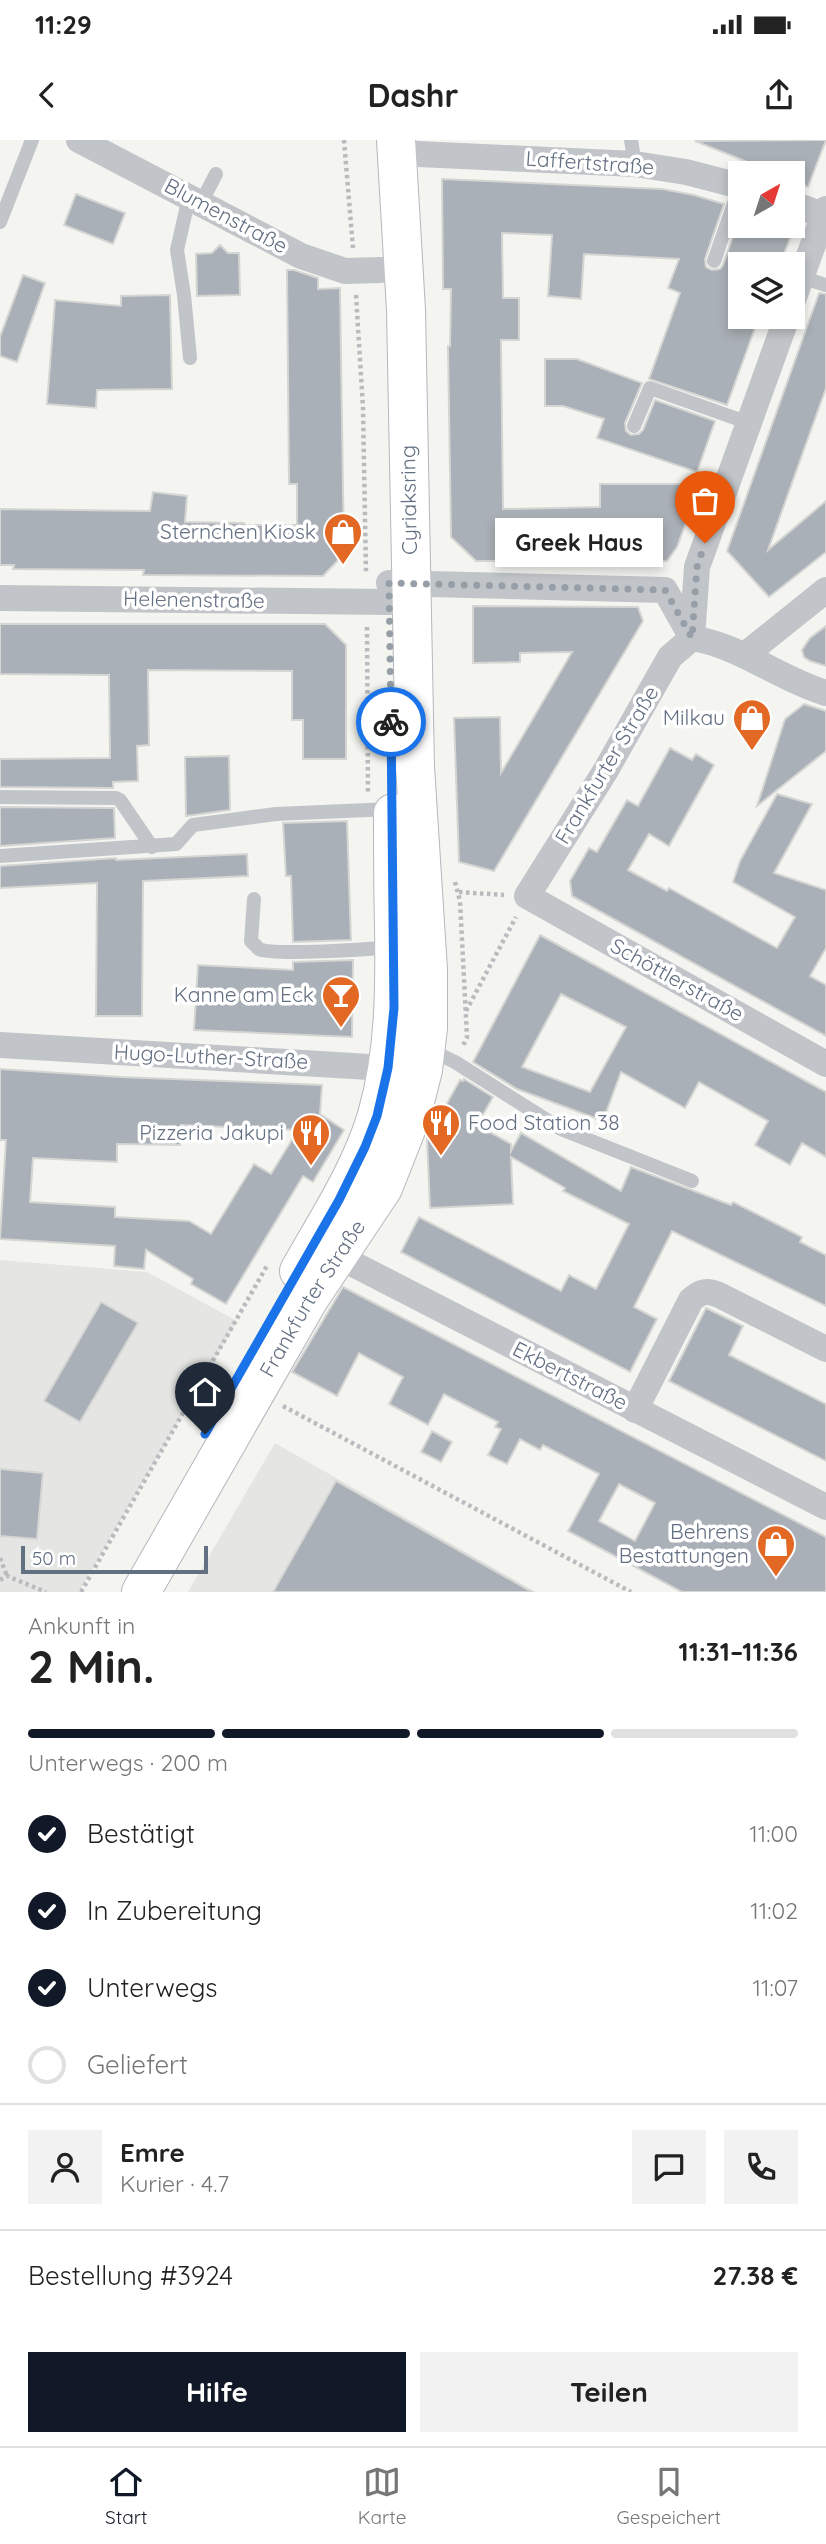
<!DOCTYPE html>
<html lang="de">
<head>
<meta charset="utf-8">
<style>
	:root { --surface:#fff; --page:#f2f2f2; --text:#222; --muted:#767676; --line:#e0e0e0; --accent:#111827 }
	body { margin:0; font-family:Quicksand,sans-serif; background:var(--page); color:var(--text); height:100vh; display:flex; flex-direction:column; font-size:26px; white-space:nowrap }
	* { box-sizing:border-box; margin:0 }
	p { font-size:23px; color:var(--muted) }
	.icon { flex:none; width:38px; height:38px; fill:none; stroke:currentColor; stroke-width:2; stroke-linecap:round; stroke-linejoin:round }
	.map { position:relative; height:1452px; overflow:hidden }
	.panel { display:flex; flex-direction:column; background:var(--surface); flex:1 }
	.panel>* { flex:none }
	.needle { width:46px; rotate:39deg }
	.tools { position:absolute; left:728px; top:21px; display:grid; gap:14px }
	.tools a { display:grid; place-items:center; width:77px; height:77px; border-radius:0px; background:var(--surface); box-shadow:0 4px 10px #0003; font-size:35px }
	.scale { position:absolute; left:21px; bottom:18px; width:187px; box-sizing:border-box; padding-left:7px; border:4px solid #637082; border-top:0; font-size:19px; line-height:24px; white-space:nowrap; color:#637082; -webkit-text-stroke:5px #fff; paint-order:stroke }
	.pin { position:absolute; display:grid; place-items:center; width:60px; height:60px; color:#fff; margin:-72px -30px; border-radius:50% 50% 50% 0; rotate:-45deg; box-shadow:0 0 7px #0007 }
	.pin .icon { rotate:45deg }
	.courier { position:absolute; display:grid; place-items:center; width:70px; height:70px; margin:-35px; border:5px solid #1a73e8; border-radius:50%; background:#fff; color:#222; box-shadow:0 2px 9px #0007 }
	.bubble { position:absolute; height:49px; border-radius:0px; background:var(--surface); box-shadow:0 4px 10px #0003; font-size:23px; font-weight:700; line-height:49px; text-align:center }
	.head em { font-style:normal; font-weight:700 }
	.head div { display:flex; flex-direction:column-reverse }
	.head { display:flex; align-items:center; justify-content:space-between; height:119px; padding:0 28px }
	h1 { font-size:46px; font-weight:700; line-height:52px }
	.bar { display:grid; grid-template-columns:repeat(4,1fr); gap:10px 7px; align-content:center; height:84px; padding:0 28px }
	.bar i { height:9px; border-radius:5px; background:var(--line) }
	.bar .active { background:var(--accent) }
	.bar p { grid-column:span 4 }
	.line { display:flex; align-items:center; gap:18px; padding:0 28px; border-top:2px solid var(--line) }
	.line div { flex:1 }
	.round { display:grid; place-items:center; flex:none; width:74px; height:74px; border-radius:0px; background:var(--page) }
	ol { padding:0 28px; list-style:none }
	li { display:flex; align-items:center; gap:21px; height:77px }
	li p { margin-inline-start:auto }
	li .icon { padding:7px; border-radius:50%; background:var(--accent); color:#fff; stroke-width:4 }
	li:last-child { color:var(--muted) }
	li i { width:38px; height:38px; border:4px solid var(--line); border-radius:50% }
	.cta { display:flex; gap:14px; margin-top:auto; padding:14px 28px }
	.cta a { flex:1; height:80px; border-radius:0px; background:var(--accent); color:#fff; font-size:28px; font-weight:700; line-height:80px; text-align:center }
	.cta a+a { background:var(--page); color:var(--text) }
	.status { display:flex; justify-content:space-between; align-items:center; height:49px; padding:0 35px; background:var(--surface); direction:ltr }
	.status svg { height:19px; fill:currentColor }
	header { display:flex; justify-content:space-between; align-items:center; height:91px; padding:0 28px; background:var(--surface); font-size:32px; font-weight:700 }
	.tabs { display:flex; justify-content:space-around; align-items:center; height:98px; border-top:2px solid var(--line); background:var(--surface); font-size:19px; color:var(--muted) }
	.tabs a { display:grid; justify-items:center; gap:4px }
	.tabs .active { color:var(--accent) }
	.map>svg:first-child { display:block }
	.built { fill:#e5e6e4 }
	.building { fill:#aab0b7; stroke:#d5d6d3; stroke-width:2; fill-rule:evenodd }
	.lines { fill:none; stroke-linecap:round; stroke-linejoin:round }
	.secondary-casing { stroke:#b4b7bd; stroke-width:40 }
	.path { stroke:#b9bbbe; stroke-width:4.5; stroke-dasharray:3.5 3.5; stroke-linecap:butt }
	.service { stroke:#c1c4c8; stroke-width:14 }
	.minor { stroke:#c1c4c8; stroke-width:26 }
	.secondary { stroke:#fff; stroke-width:38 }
	.done { stroke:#969fa8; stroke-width:7; stroke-dasharray:0 12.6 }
	.route { stroke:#1a73e8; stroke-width:9 }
	.labels { text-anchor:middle; stroke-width:7; stroke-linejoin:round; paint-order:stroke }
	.street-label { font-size:21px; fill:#637082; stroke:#fff }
	.poi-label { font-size:21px; fill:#637082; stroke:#fff; text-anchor:end }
</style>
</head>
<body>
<div class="status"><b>11:29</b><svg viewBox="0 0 49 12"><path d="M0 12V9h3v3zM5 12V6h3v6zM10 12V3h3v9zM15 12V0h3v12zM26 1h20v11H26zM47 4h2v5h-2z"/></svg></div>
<header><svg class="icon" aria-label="back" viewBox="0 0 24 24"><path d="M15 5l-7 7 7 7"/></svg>Dashr<svg class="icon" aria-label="share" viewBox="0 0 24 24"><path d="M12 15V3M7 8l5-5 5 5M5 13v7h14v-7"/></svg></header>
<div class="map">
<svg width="826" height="1452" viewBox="0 0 826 1452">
	<rect width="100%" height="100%" fill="#f4f5f0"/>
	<g class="built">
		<polygon points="0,1120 147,1132 237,1181 79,1452 0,1452"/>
		<polygon points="275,1303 536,1452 188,1452"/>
	</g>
	<g class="building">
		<polygon points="826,0 808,47 793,41 793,33 775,33 695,1"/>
		<polygon points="442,39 662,49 694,55 724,64 705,119 706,127 712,130 720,129 723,125 740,75 740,86 778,86 793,91 780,124 740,124 740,177 759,177 727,265 649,239 680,153 668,148 679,119 584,114 581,159 548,156 552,95 502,93 503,158 519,158 519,200 501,200 503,369 600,367 600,344 700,344 677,407 667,421 476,421 451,397 448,206 450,206 451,149 443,149"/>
		<polygon points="76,54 125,73 113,104 64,85"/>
		<polygon points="220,105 228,113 239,113 240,155 197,156 196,114 212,113"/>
		<polygon points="287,130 294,130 318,138 318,149 340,148 344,414 323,436 143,435 144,430 13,429 14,425 0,425 0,369 150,371 153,352 187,356 185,382 244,383 244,385 297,385 297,344 289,344"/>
		<polygon points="23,135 45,143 17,222 0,216 0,197"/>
		<polygon points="819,153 826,154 826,248 768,410 826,361 826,412 769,457 727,411"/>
		<polygon points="170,155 172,249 97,250 96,268 47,264 55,160 121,166 121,156"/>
		<polygon points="545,219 577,219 642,243 625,283 626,291 631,295 639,294 643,290 655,260 715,281 697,332 597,298 604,279 563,266 545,266"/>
		<polygon points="473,466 638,467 643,481 494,731 459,722 454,578 500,577 501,633 572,512 520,513 520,522 473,523"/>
		<polygon points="0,484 325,484 346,505 346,619 303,619 303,580 292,580 292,531 148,530 149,605 137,606 138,641 113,642 113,648 0,647 0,619 110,618 109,535 0,534"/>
		<polygon points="826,486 826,526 810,521 804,517 802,510 810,498"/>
		<polygon points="804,564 826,571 826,611 757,666 785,579"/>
		<polygon points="670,608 692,620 696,614 714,625 669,706 649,694 628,730 667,751 669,748 777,808 795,777 733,742 740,721 777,654 812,664 774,733 826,750 826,808 810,836 826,845 826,896 572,756 570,741 589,708 597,712 627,660 638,666"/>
		<polygon points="229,616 230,670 186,676 185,617"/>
		<polygon points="0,667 114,668 115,698 0,706"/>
		<polygon points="347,681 351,800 293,802 291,736 286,736 283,683"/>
		<polygon points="247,714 248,736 143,741 142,876 96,876 97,743 0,748 0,726 116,718 116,720"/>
		<path d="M 540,795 L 826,952 L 826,1017 L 802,1003 L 790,1025 L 755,1005 L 768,981 L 699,942 L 685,968 L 621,932 L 603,981 L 517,949 L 473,922 ZM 561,854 L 626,887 L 590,952 L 522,927 Z"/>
		<polygon points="353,820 352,897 194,890 198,825 293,830 293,822"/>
		<path d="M 0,929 L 121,937 L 322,945 L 320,974 L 344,990 L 313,1042 L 303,1036 L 226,1164 L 191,1144 L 193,1139 L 146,1110 L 144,1129 L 114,1126 L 115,1106 L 0,1099 L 6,1000 L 0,1000 ZM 181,985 L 298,990 L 271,1034 L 254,1024 L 211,1094 L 189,1081 L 115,1077 L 115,1067 L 30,1062 L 33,1018 L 117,1022 L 117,1004 L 180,1005 Z"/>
		<polygon points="464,939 493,957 477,985 511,1004 511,1011 521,993 621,1051 631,1027 731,1065 733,1062 802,1097 800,1102 826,1115 826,1166 672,1091 634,1167 657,1179 630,1232 401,1112 419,1077 561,1151 569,1135 596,1149 629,1084 563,1051 565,1048 511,1017 513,1064 430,1068 427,999 460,940 463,941"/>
		<path d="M 343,1147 L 826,1397 L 826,1452 L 682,1452 L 568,1391 L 599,1334 L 543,1305 L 540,1310 L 520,1299 L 507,1324 L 488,1315 L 501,1289 L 495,1287 L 498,1282 L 444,1254 L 428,1285 L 389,1264 L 403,1237 L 359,1213 L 337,1256 L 292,1232 ZM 619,1344 L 655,1363 L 635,1401 L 599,1381 Z"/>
		<polygon points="101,1162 138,1183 80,1282 44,1261"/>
		<polygon points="706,1168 743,1186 729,1215 826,1264 826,1321 669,1241"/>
		<polygon points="432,1291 452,1302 441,1322 421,1312"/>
		<polygon points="0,1329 43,1333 37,1399 0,1396"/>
		<polygon points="336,1341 532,1452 273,1452"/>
	</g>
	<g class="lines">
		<defs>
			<g id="secondary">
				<path d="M 299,1131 C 327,1081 361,1030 377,975 C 395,912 395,849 394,785 C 393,748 393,710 393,673"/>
				<path id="s1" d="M 141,1452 L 309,1159 L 383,1048 L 411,977 L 423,930 L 428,888 L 428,830 L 415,627 L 406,170 L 396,0"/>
			</g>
		</defs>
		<use href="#secondary" class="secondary-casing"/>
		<g class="path">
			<polyline points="344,0 353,108"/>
			<polyline points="356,155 363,268 366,433"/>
			<polyline points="367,487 368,653"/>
			<polyline points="455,742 460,761 467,897 463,906"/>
			<polyline points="459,752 504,755"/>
			<polyline points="466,871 516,777"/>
			<polyline points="283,1266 631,1452"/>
			<polyline points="0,1418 7,1436"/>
			<polyline points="0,1440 7,1436 46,1452"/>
			<polyline points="81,1452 268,1124"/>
		</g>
		<g class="service">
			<polyline points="631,0 635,24"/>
			<polyline points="189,57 177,110 184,155 190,218"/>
			<polyline points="201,63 216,34"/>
			<polyline points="0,82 32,0"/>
			<polyline points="714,121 740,46"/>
			<polyline points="801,137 826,145"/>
			<polyline points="634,286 650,248 749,283"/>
			<polyline points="0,657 116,658 120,660 152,707"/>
			<polyline points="0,716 176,704 193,685 276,674 391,669"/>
			<path d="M 254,759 L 251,801 C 252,802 258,808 259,809 C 273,816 372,809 393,807"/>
			<polyline points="428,909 455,922 561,989 692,1041"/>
		</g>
		<g class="minor">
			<polyline points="79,0 301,116 345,131 380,130"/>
			<polyline points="397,13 635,24 686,32 740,46"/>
			<polyline points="793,64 823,75"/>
			<polyline points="793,160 826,69"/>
			<polyline points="389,443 665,450 692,498"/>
			<polyline points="0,458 389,462"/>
			<polyline points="692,498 670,517 606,630 527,756 826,924"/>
			<polyline points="692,498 697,427 787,177"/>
			<path d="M 692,498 C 741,506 779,539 826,553"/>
			<polyline points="745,515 826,450"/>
			<polyline points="0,905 403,929"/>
			<polyline points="322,1108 826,1367"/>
			<path d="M 635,1270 L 691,1160 C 701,1151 707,1150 719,1155 L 826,1209"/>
		</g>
		<use href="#secondary" class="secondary"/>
	</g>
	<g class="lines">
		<polyline class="done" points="391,582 389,443 665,450 692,498 697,427 705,403"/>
		<polyline class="route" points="205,1294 339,1060 365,1007 377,976 388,928 394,868 391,582"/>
	</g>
	<defs>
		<symbol id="shop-pin" viewBox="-11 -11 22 30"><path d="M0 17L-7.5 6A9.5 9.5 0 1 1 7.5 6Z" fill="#e26823" stroke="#fff"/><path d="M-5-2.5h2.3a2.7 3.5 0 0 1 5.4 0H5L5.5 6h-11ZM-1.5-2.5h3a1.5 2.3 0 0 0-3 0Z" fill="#fff"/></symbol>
		<symbol id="bar-pin" viewBox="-11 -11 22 30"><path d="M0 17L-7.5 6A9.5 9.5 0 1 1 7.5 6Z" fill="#e26823" stroke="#fff"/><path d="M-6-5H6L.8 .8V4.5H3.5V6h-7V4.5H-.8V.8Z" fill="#fff"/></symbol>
		<symbol id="restaurant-pin" viewBox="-11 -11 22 30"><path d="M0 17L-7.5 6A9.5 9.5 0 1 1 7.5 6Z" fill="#e26823" stroke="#fff"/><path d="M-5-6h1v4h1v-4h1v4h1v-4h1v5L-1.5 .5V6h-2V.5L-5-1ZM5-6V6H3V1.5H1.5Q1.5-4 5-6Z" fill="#fff"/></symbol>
	</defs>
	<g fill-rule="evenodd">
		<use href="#shop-pin" x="321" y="370" width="44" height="60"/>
		<use href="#shop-pin" x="730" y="556" width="44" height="60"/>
		<use href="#bar-pin" x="319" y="833" width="44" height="60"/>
		<use href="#restaurant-pin" x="419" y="961" width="44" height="60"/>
		<use href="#restaurant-pin" x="289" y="971" width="44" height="60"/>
		<use href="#shop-pin" x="754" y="1382" width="44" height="60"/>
	</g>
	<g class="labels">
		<g class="street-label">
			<text transform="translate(590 23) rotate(4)" y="7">Laffertstraße</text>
			<text transform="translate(226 76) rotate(28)" y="7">Blumenstraße</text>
			<text transform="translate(409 360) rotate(-91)" y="7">Cyriaksring</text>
			<text transform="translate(194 460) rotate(1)" y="7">Helenenstraße</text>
			<text transform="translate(607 625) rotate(-59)" y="7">Frankfurter Straße</text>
			<text transform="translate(677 840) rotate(29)" y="7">Schöttlerstraße</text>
			<text transform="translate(211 917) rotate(3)" y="7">Hugo-Luther-Straße</text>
			<text dy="7" stroke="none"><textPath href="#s1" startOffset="340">Frankfurter Straße</textPath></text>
			<text transform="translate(570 1236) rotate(27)" y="7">Ekbertstraße</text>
		</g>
		<g class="poi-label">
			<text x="316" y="399">Sternchen Kiosk</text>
			<text x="725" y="585">Milkau</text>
			<text x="314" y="862">Kanne am Eck</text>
			<text x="468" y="990" text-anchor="start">Food Station 38</text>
			<text x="284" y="1000">Pizzeria Jakupi</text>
			<text x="749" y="1399">Behrens<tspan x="749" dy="24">Bestattungen</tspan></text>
		</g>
	</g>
</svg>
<div class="tools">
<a><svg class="needle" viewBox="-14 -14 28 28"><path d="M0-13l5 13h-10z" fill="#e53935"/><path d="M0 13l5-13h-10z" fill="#767676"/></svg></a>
<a><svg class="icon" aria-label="layers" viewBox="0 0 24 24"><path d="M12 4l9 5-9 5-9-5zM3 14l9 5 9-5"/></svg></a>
</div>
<div class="scale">50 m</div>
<div class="pin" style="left:705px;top:403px;background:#ea580c"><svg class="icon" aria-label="bag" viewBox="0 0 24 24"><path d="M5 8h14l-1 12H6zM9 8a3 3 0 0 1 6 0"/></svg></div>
<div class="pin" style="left:205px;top:1294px;background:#1f2937"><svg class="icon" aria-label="home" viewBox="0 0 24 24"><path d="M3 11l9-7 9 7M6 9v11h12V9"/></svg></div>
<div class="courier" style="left:391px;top:582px"><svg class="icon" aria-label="bike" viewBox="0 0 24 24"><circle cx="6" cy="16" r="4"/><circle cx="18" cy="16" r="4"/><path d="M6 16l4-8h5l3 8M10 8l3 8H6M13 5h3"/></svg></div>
<div class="bubble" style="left:495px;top:378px;width:168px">Greek Haus</div>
</div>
<section class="panel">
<div class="head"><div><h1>2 Min.</h1><p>Ankunft in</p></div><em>11:31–11:36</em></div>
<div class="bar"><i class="active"></i><i class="active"></i><i class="active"></i><i></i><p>Unterwegs · 200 m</p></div>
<ol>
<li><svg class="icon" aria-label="check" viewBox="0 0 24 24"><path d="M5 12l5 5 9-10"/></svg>Bestätigt<p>11:00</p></li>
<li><svg class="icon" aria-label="check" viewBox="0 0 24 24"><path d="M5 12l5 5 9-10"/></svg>In Zubereitung<p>11:02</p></li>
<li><svg class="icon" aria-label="check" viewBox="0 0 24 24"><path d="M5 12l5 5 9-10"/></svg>Unterwegs<p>11:07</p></li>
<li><i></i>Geliefert</li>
</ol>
<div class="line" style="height:126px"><a class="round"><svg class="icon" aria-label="person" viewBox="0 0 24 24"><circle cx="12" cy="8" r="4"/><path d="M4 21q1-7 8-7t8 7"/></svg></a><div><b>Emre</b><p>Kurier · 4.7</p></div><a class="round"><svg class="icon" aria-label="chat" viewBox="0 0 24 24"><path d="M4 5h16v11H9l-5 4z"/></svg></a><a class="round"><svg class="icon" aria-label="phone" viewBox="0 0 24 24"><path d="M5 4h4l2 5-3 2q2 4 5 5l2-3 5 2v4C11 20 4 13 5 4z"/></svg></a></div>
<div class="line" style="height:91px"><div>Bestellung #3924</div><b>27.38 €</b></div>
<div class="cta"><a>Hilfe</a><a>Teilen</a></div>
</section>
<nav class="tabs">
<a class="active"><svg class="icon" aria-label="home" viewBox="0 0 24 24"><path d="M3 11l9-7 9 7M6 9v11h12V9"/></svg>Start</a>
<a><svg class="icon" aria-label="map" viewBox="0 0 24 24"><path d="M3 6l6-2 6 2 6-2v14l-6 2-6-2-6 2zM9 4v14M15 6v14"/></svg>Karte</a>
<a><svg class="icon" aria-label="saved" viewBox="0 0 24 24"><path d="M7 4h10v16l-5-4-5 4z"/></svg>Gespeichert</a>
</nav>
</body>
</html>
